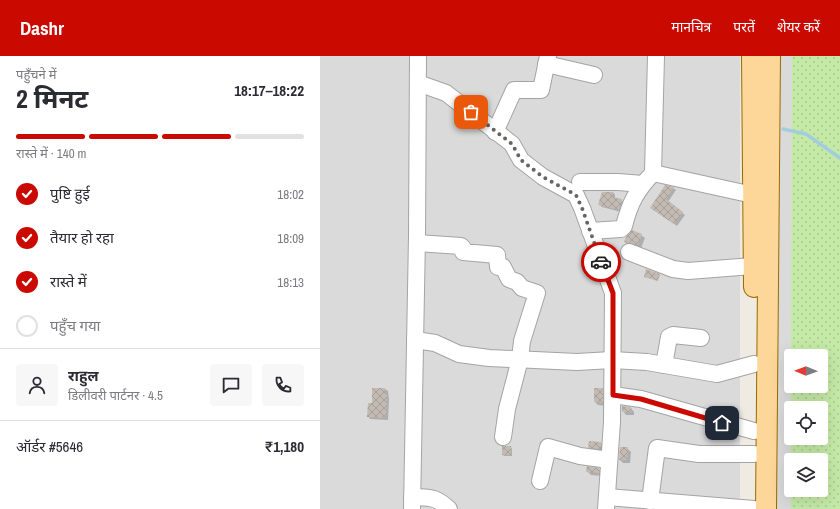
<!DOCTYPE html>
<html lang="hi">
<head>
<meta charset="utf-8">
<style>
	:root { --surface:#fff; --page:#f7f7f7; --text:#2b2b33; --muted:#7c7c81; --line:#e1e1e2; --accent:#ca0900 }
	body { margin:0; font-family:"Archivo Narrow","Noto Sans Devanagari",sans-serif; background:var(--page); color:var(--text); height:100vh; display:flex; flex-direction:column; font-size:15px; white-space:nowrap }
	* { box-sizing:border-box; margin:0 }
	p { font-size:13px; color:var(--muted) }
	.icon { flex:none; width:22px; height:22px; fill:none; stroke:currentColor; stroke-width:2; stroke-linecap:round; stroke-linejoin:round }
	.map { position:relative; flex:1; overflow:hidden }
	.sheet { display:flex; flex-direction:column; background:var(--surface); width:320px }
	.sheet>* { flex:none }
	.needle { width:26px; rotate:271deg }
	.fabs { position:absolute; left:464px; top:293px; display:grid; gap:8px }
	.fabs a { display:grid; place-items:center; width:44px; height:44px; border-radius:4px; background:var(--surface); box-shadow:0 4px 16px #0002; font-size:20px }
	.pin { position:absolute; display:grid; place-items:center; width:34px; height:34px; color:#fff; margin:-17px; border-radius:8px; box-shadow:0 2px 6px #0006 }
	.courier { position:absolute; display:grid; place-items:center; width:40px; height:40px; margin:-20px; border:3px solid #ca0900; border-radius:50%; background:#fff; color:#222; box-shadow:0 1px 5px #0007 }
	.overview em { font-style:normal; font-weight:700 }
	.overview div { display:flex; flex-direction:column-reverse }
	.overview { display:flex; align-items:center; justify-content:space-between; height:68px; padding:0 16px }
	h1 { font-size:26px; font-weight:700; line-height:30px }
	.bar { display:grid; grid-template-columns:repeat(4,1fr); gap:6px 4px; align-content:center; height:48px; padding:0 16px }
	.bar i { height:5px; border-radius:3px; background:var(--line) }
	.bar .active { background:var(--accent) }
	.bar p { grid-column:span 4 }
	.line { display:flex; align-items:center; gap:10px; padding:0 16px; border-top:1px solid var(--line) }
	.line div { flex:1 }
	.round { display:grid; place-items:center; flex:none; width:42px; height:42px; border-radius:4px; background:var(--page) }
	ol { padding:0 16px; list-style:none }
	li { display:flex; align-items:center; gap:12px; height:44px }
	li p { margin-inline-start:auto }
	li .icon { padding:4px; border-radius:50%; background:var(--accent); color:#fff; stroke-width:4 }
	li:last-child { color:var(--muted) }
	li i { width:22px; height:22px; border:2px solid var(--line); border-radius:50% }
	header { display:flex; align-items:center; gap:24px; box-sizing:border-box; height:56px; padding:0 20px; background:var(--accent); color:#fff }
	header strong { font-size:19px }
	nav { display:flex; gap:22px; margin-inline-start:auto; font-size:14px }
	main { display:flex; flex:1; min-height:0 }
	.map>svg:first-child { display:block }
	.residential { fill:#dbdada; fill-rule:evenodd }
	.grass { fill:url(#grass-dots) }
	.shadow { fill:#0003 }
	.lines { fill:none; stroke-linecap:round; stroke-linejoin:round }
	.stream { stroke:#a2cddd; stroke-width:3.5 }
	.building { fill:url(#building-cross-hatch) }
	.minor-casing { stroke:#a4a4a4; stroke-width:18 }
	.major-casing { stroke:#966b00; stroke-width:22 }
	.minor { stroke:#fff; stroke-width:16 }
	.major { stroke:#fdd799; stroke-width:20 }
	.done { stroke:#666562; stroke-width:4; stroke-dasharray:0 7.2 }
	.route { stroke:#ca0900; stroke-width:5 }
</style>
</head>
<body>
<header>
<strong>Dashr</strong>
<nav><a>मानचित्र</a><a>परतें</a><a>शेयर करें</a></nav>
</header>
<main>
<section class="sheet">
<div class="overview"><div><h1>2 मिनट</h1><p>पहुँचने में</p></div><em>18:17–18:22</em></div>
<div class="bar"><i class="active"></i><i class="active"></i><i class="active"></i><i></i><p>रास्ते में · 140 m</p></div>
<ol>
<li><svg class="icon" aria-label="check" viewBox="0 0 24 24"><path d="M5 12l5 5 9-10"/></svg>पुष्टि हुई<p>18:02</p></li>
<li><svg class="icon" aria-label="check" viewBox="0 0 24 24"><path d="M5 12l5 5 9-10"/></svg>तैयार हो रहा<p>18:09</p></li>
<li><svg class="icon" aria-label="check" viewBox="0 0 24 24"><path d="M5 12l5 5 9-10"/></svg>रास्ते में<p>18:13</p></li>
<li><i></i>पहुँच गया</li>
</ol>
<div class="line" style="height:72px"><a class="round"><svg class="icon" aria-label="person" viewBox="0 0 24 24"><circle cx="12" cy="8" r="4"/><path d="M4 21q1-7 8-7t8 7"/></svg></a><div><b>राहुल</b><p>डिलीवरी पार्टनर · 4.5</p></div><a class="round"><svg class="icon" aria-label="chat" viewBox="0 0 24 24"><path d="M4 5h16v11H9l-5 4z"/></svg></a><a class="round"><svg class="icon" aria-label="phone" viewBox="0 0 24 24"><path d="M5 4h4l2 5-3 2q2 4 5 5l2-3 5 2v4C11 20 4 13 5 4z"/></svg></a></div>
<div class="line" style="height:52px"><div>ऑर्डर #5646</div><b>₹1,180</b></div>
</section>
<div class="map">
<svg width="520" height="453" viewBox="0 0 520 453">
	<defs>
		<pattern id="grass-dots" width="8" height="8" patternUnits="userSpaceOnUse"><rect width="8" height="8" fill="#c5eaa7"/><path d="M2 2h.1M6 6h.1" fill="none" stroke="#a9c88f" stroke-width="1.8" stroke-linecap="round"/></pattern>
		<pattern id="building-cross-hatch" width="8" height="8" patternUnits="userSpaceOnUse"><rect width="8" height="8" fill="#c3bab2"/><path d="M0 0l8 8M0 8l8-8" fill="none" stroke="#a79f99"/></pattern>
	</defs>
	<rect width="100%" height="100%" fill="#efebe3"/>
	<g class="residential">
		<rect x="0" y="0" width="420" height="453"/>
		<path d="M 445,0 L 520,0 L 520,453 L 443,453 ZM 471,300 L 501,300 L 501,330 L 471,330 ZM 471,352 L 501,352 L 501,382 L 471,382 ZM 471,404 L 501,404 L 501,434 L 471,434 Z"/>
	</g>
	<polygon class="grass" points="472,0 520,0 520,453 471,453 471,434 501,434 501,404 471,404 471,382 501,382 501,352 471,352 471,330 501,330 501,300 471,300"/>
	<g class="shadow">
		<polygon points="345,130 353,132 356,134 348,146 365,159 357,170 334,154"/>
		<polygon points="293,136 295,139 295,142 301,144 304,146 301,156 282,151 279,148"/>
		<polygon points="321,179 325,182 321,192 308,190 305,186"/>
		<polygon points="65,333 68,335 69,343 68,364 50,363 48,360 53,348"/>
		<polygon points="282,333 286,337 286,350 278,349 275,346"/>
		<polygon points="311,352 314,356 314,359 306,359 303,355"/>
		<polygon points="281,387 284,390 284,396 273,395 269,391"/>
		<polygon points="183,391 191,391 192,393 192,400 184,400 183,399"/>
		<polygon points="307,392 311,396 310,407 303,407 300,404"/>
		<polygon points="279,413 282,417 282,420 271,419 267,415"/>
	</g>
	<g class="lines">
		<polyline class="stream" points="463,73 486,78 520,102"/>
	</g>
	<g class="building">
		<polygon points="345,129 354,131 346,143 363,156 354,168 330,152"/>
		<polygon points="282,136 293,136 292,141 302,143 299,154 278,149"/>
		<polygon points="312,174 322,178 318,189 304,186 306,181"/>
		<polygon points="326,213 340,218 338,225 324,221"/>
		<polygon points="52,332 65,332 66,339 67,339 66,362 47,361 48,347 52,347"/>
		<polygon points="274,332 283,332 283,347 274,346"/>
		<polygon points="302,350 311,351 311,356 302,356"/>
		<polygon points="269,385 281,386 281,393 268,392"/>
		<rect x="182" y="390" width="9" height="9"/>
		<polygon points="300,391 308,391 307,404 299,404"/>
		<polygon points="267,410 279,412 279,417 266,416"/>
	</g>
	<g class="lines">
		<defs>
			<g id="minor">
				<polyline points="336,0 333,117 433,139"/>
				<polyline points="226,8 274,19"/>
				<polyline points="98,27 126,37 192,88 201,104 223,121 256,139 262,152 293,237 292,366 286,453"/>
				<polyline points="175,76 194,34 221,34 228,0"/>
				<polyline points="260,126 298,126 323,128"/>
				<path d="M 270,175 L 301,173 L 304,170 C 310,146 317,134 333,117"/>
				<polyline points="97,187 141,190 143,192 143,196 177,199 178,211 183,211 189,223 197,226 202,232 217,237 202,285 200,303 187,353 183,381"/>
				<polyline points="309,196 353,213 368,215 433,210"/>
				<polyline points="95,284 115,287 139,298 169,302 257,306 292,304 327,306 397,318 434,308"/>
				<polyline points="344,309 349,281 353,279 381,282"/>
				<polyline points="293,339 321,343 434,375"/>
				<polyline points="220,425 228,391 260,400 289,404"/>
				<path d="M 92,441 C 112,442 114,440 129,453"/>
				<polyline points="287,441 434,453"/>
				<polyline points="330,445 337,392 379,398 434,398"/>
				<polyline points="92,453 97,180 98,0"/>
			</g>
			<g id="major">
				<polyline points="432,0 434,231"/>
				<polyline points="446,453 450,0"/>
			</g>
		</defs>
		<use href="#minor" class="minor-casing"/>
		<use href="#major" class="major-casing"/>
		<use href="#minor" class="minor"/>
		<use href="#major" class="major"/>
	</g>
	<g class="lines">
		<polyline class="done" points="151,56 192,88 201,104 223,121 256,139 262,152 281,206"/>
		<polyline class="route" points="281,206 293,237 293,339 321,343 402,367"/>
	</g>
</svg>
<div class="fabs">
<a><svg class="needle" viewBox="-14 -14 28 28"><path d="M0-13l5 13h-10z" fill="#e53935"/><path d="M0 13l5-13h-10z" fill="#7c7c81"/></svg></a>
<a><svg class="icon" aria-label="locate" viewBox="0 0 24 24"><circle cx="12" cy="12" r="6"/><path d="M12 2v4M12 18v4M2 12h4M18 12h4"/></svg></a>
<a><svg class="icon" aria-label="layers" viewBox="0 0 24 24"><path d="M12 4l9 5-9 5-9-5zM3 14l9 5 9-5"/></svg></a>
</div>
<div class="pin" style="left:151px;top:56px;background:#ea580c"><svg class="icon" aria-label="bag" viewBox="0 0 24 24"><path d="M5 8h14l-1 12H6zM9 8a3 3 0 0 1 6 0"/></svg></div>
<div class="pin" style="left:402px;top:367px;background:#1f2937"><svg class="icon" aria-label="home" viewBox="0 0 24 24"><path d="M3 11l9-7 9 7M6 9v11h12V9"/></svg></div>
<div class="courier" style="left:281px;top:206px"><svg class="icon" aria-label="car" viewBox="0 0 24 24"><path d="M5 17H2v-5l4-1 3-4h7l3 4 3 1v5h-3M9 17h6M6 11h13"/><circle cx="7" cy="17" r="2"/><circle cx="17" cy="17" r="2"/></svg></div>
</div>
</main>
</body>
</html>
